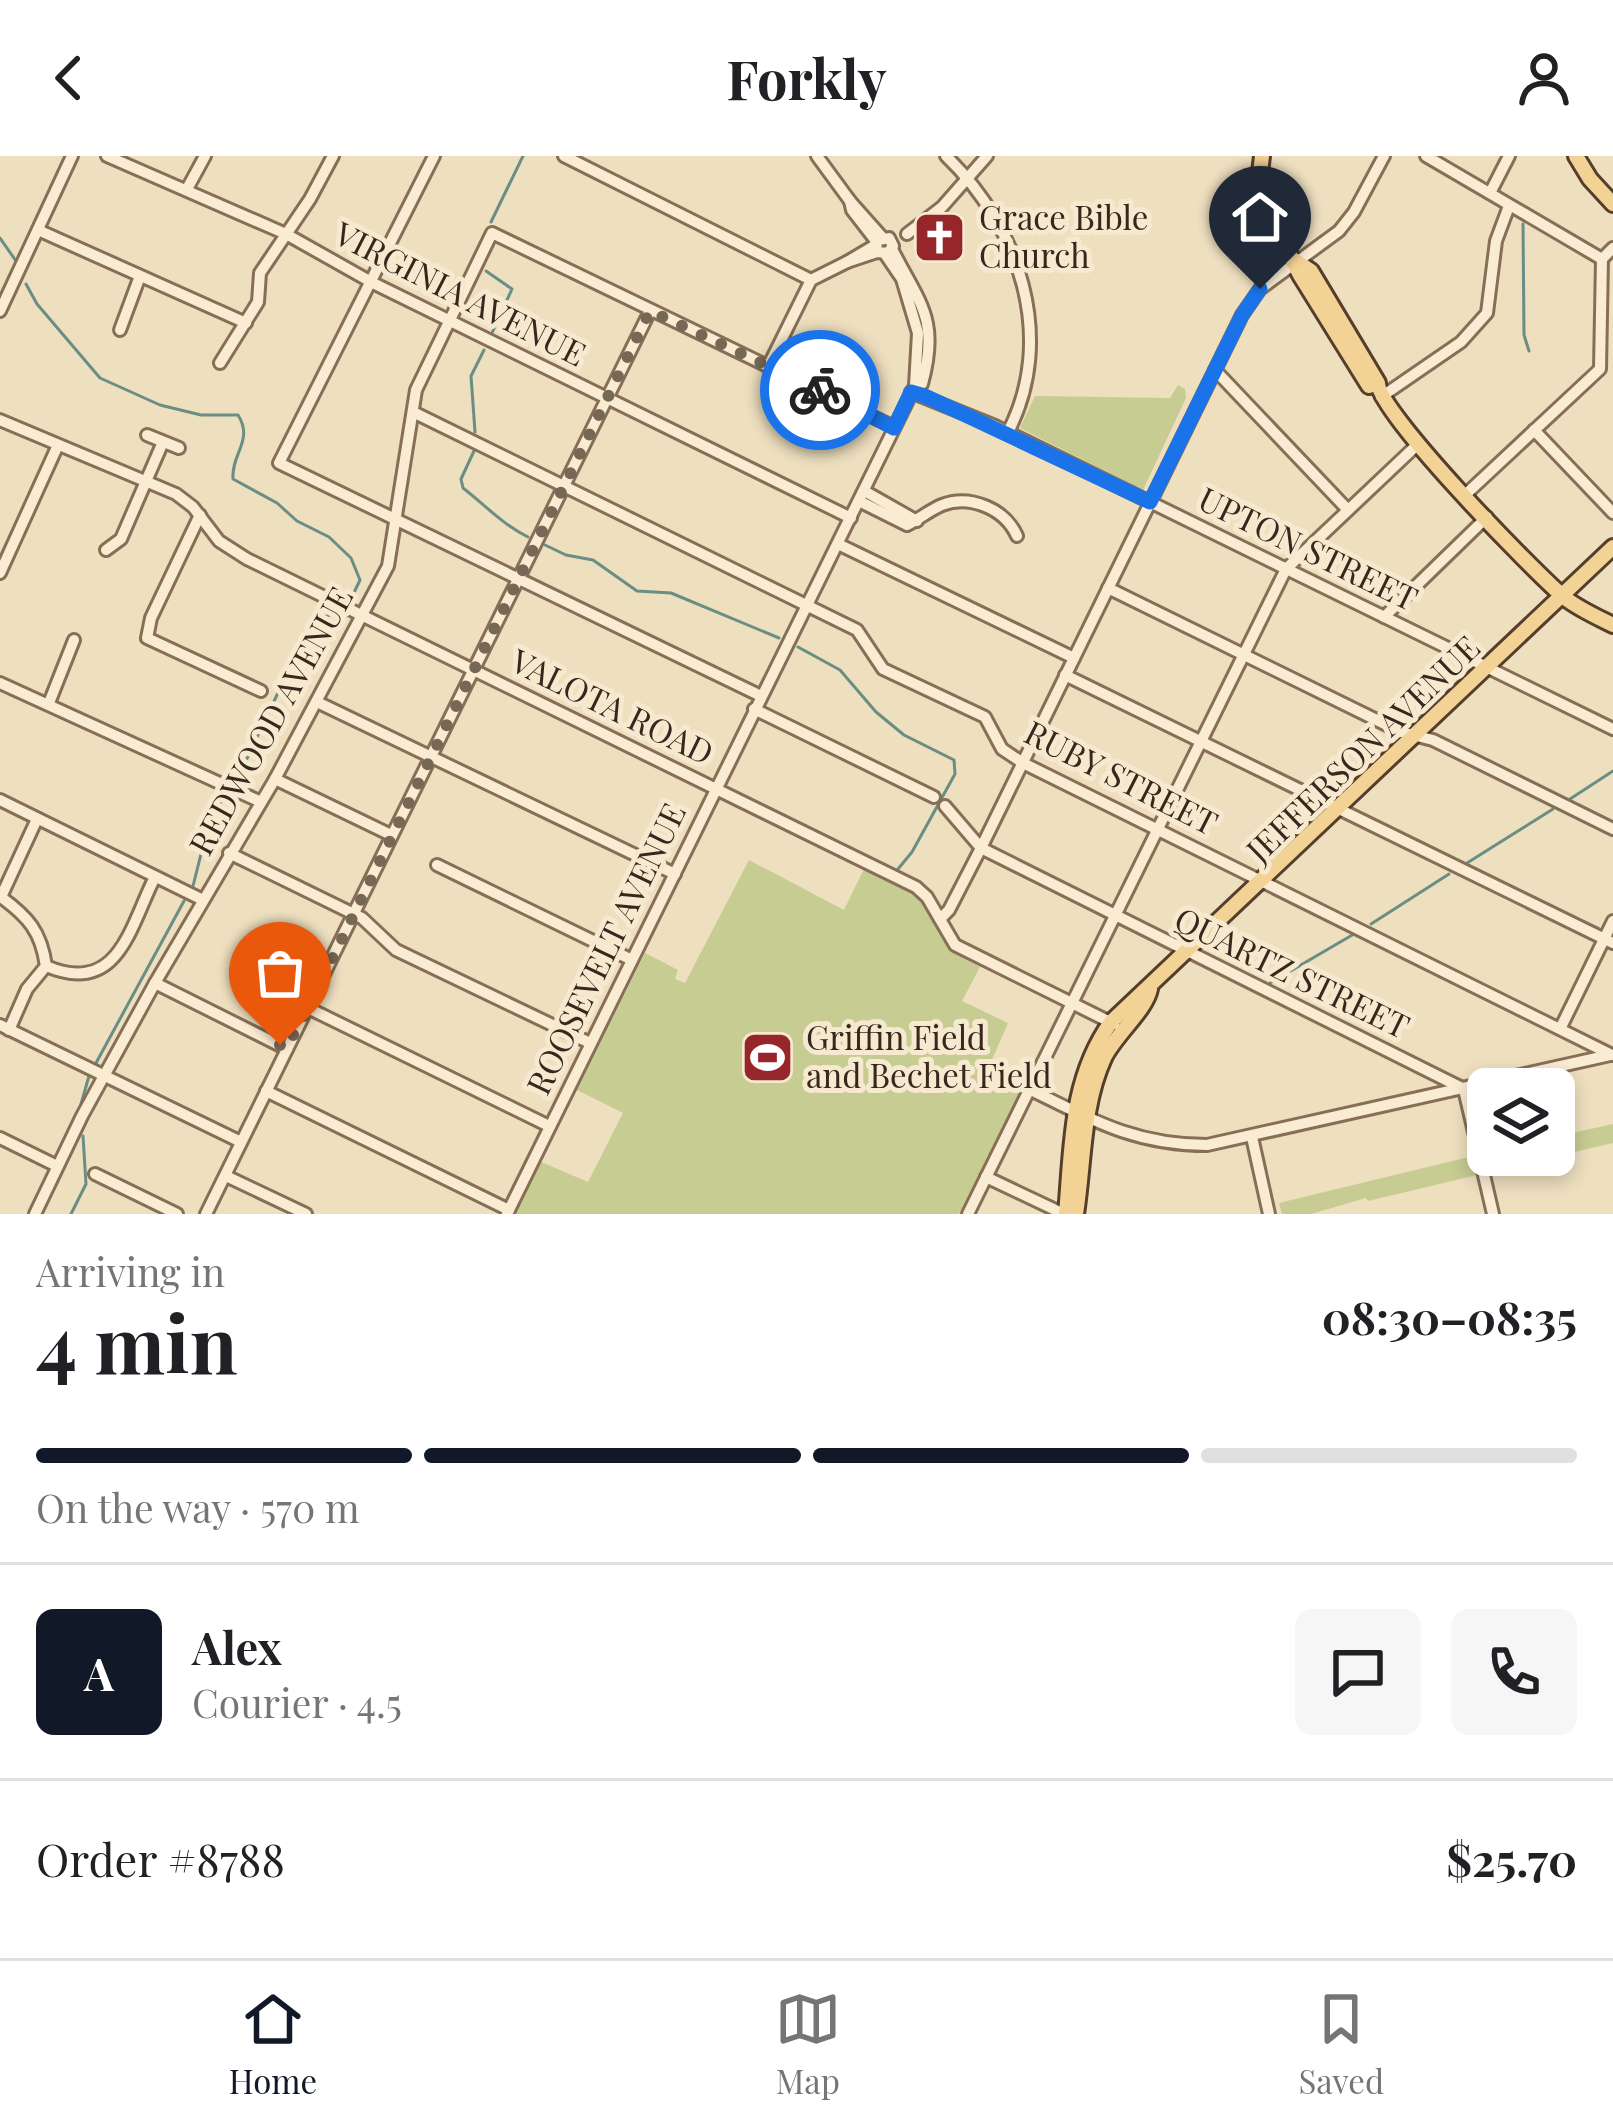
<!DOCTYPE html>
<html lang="en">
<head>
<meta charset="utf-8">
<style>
	:root { --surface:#fff; --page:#f6f6f6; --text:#202124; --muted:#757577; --line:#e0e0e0; --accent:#111827 }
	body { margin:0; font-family:"Playfair Display",serif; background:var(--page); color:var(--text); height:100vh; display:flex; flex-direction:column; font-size:45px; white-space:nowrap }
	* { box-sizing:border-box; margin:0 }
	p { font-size:39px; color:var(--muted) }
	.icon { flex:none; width:66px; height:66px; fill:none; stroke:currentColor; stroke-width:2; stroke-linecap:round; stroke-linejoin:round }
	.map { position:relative; height:1058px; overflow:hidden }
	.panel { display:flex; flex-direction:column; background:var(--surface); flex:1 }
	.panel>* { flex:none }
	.tools { position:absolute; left:1467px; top:912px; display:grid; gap:24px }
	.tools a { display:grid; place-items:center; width:108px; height:108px; border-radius:18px; background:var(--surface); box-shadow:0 6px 18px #0003; font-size:60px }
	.pin { position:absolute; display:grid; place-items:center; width:102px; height:102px; color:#fff; margin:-123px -51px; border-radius:50% 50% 50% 0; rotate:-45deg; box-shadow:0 0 12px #0007 }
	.pin .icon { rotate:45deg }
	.courier { position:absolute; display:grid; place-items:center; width:120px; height:120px; margin:-60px; border:9px solid #1a73e8; border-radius:50%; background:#fff; color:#222; box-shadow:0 3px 15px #0007 }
	.summary em { font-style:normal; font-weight:700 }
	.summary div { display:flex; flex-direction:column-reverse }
	.summary { display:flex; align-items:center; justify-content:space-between; height:204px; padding:0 36px }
	h1 { font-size:78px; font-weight:700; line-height:90px }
	.bar { display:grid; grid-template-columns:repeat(4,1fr); gap:18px 12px; align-content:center; height:144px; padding:0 36px }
	.bar i { height:15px; border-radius:9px; background:var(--line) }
	.bar .on { background:var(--accent) }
	.bar p { grid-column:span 4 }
	.line { display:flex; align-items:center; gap:30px; padding:0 36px; border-top:3px solid var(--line) }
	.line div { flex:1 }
	.round { display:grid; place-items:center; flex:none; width:126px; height:126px; border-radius:18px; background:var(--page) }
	header { display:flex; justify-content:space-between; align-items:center; height:156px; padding:0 36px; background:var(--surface); font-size:54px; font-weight:700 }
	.tab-bar { display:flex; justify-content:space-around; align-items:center; height:168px; border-top:3px solid var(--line); background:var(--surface); font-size:33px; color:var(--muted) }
	.tab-bar a { display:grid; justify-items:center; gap:6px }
	.tab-bar .on { color:var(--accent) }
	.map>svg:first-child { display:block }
	.green { fill:#c7cc93 }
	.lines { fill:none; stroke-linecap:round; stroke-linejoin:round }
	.stream { stroke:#6a8e84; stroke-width:3 }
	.minor-casing { stroke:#876f57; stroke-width:16 }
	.major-casing { stroke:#553e2c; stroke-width:20 }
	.minor { stroke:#f9ecd2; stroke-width:10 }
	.major { stroke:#f3d395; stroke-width:14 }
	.done { stroke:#766855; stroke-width:12; stroke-dasharray:0 21.6 }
	.route { stroke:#1a73e8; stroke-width:15 }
	.labels { text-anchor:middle; stroke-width:10; stroke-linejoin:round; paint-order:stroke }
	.poi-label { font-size:33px; fill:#36281c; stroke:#f6e9cf; text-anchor:start }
	.street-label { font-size:33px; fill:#36281c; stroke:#f6e9cf }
</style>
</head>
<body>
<header><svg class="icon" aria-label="back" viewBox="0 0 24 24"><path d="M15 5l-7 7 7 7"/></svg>Forkly<svg class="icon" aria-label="person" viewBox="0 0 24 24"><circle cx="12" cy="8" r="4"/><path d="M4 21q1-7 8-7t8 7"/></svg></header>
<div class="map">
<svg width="1613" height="1058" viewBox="0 0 1613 1058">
	<rect width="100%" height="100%" fill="#eedfbf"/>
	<g class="green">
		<polygon points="1178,229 1185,233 1186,242 1143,334 1020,272 1035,240 1170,242"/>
		<polygon points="749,704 844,754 864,713 918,740 955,796 981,809 962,845 1008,867 991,906 1028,922 959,1058 512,1058 539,1005 588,1026 623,957 577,934 645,797 678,814 675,823 685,827"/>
		<polygon points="1613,968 1613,987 1491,1015 1487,996 1554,999 1554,981"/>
		<polygon points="1473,1000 1477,1019 1368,1045 1366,1042 1311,1058 1282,1058 1279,1047"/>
	</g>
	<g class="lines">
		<g class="stream">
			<polyline points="491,66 523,0"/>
			<polyline points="1523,68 1524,179 1529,195"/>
			<polyline points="0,82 16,105"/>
			<polyline points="486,115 512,133 492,177"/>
			<path d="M 26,128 L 37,148 L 100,222 L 160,249 L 201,259 L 238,259 C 254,284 231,298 233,323 L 277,347 L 297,365 L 329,381 L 351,402 L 360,424 L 351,443"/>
			<polyline points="475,276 471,220 484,194"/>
			<path d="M 474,295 L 461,323 L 463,332 C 485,349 502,368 528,381"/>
			<polyline points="545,389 566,399 593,404 637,435 671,437 779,482"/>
			<polyline points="798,491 840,514 876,556 904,579 954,604 955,618 912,696 898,713"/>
			<polyline points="232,625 242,613 311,467 334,457"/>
			<polyline points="1570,643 1613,615"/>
			<polyline points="1467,707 1553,653"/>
			<polyline points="193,730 206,678 224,639"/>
			<polyline points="1371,768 1449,718"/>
			<polyline points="1270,827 1354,778"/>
			<polyline points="96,907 184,745"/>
			<polyline points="81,948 89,920"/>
			<polyline points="71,1058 86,1028 83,980"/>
		</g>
		<defs>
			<g id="minor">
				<polyline points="107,0 286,78 373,127 851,362"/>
				<polyline points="434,0 279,307 761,540"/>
				<polyline points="564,0 811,124"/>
				<polyline points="817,0 850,45"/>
				<path d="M 946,0 C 1019,70 1057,182 1008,276"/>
				<polyline points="1426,0 1602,103"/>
				<polyline points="187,33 205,0"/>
				<polyline points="1490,37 1509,0"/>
				<polyline points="38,74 246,167"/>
				<polyline points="907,78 942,51 987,0"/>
				<polyline points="876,85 852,54 850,45 882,81"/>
				<polyline points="874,90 847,106 877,96 888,97 893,90 889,82 876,85 877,96"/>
				<path d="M 885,98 L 902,123 L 918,177 L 915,230 L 922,228 C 940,162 919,147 892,93"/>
				<polyline points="0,155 72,0"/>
				<polyline points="120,174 140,120"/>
				<polyline points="220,207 258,146 260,117 310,43 333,0"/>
				<polyline points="768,211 811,124 847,106"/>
				<polyline points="1215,214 1348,354"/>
				<polyline points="911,236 995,270 1613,573"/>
				<polyline points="1381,241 1461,186 1487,157 1496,85 1509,50"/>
				<polyline points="413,256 857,474 883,513 985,561 1002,593 1023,607 1612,899"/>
				<polyline points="0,264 176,338 193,351 219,385 247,403 916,731 927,741 955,789 1114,868"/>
				<polyline points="1534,274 1613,357"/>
				<polyline points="147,279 179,292"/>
				<polyline points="866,336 917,365"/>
				<polyline points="1465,339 1600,213 1602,103 1613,92"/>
				<path d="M 861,346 L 907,369 C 919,363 930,354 942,349 C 970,338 1005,353 1017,380"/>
				<polyline points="200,359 151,462 147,482 261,535"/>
				<polyline points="838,388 1074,502"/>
				<polyline points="106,394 121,383 163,286"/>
				<polyline points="0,417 58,289"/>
				<polyline points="1108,432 1401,576 1433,584 1613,673"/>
				<polyline points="1384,461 1487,361"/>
				<polyline points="1065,519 1613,787"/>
				<polyline points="0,527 259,645"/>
				<polyline points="317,546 675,718"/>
				<polyline points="49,547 74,484"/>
				<polyline points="754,553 934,641"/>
				<polyline points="275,623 391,679"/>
				<polyline points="0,644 203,744"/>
				<polyline points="945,650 981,692 1464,933 1493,1058"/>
				<path d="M 37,663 L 1,741 C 28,761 41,775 46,810"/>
				<polyline points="229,697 362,762 396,794 590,887"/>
				<polyline points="437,709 630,803"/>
				<polyline points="940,763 949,754 981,692 1242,159 1260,133 1339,75 1354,56 1384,0"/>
				<path d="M 46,810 C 119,841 130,770 155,721"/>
				<polyline points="155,827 287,893"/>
				<polyline points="308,852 549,970"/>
				<polyline points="0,869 241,986"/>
				<polyline points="1561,871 1613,765"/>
				<polyline points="9,874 27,833 46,810"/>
				<path d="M 1029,933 C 1092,964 1135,989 1207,989 L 1610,899"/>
				<polyline points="266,935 509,1054"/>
				<polyline points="1252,981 1269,1058"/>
				<polyline points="0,982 57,1010"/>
				<polyline points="95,1018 177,1058"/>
				<polyline points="226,1020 306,1058"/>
				<polyline points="986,1021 1064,1058"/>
				<polyline points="35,1058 82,960 155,827 275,623 388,410 416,234 492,77 894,271"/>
				<polyline points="206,1058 650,155"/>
				<polyline points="507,1058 915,230"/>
				<polyline points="968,1058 1286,413 1418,288"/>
			</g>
			<g id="major">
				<polyline points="1262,0 1259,25 1266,52 1300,119 1369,230"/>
				<polyline points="1576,0 1590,23 1613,48"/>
				<path d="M 1296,105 L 1311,115 L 1378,227 C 1378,256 1534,416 1565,442 C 1579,453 1597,461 1613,469"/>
				<path d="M 1066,1058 C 1072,991 1070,923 1111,866 L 1613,391"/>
				<path d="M 1076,1058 C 1084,1007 1082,950 1104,902 C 1115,879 1146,854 1150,833"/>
			</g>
		</defs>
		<use href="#minor" class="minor-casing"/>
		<use href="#major" class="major-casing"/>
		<use href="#minor" class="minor"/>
		<use href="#major" class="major"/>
	</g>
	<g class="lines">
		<polyline class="done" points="280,889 286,892 308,852 650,155 820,234"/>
		<polyline class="route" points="820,234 894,272 911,236 925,240 1150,346 1242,159 1260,133"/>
	</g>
	<defs>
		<symbol id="church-square" viewBox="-11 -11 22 22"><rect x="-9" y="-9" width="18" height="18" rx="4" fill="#97262b" stroke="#f6e9cf"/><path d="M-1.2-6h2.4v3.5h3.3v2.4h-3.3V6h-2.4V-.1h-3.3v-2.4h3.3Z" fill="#fff"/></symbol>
		<symbol id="stadium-square" viewBox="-11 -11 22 22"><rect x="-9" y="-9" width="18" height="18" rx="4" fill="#97262b" stroke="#f6e9cf"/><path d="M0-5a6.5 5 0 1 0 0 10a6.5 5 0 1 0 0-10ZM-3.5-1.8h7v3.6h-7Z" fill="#fff"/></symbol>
	</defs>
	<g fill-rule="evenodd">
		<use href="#church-square" x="910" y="52" width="59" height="59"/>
		<use href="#stadium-square" x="738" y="872" width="59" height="59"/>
	</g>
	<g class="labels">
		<g class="poi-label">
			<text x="979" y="74">Grace Bible<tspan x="979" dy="38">Church</tspan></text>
			<text x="806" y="894">Griffin Field<tspan x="806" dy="38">and Bechet Field</tspan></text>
		</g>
		<g class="street-label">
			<text transform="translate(460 138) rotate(27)" y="12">VIRGINIA AVENUE</text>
			<text transform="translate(1308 393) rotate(26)" y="12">UPTON STREET</text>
			<text transform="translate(612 551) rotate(26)" y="12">VALOTA ROAD</text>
			<text transform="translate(271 565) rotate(-61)" y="12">REDWOOD AVENUE</text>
			<text transform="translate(1363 593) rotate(-44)" y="12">JEFFERSON AVENUE</text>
			<text transform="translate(1121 622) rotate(27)" y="12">RUBY STREET</text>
			<text transform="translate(606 793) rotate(-64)" y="12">ROOSEVELT AVENUE</text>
			<text transform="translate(1292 817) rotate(26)" y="12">QUARTZ STREET</text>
		</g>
	</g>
</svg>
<div class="tools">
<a><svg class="icon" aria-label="layers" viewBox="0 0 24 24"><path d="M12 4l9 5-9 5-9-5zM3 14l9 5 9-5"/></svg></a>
</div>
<div class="pin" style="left:280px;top:889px;background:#ea580c"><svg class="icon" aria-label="bag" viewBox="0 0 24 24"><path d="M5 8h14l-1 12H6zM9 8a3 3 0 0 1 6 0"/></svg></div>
<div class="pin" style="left:1260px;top:133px;background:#1f2937"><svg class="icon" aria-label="home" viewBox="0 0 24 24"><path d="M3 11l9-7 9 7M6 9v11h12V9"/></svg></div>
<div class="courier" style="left:820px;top:234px"><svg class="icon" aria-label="bike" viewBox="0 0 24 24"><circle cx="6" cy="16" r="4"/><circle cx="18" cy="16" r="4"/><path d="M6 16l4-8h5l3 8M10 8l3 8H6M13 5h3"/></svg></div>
</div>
<section class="panel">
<div class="summary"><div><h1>4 min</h1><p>Arriving in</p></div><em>08:30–08:35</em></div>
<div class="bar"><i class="on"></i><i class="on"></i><i class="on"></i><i></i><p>On the way · 570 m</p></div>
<div class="line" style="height:216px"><b class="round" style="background:var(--accent);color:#fff">A</b><div><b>Alex</b><p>Courier · 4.5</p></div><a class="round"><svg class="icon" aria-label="chat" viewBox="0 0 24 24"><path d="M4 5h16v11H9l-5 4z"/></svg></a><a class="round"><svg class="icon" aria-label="phone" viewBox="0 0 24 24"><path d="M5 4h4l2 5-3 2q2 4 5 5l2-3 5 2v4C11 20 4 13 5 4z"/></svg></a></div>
<div class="line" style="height:156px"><div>Order #8788</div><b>$25.70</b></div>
</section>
<nav class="tab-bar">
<a class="on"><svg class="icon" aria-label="home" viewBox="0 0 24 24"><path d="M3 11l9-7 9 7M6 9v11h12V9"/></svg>Home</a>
<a><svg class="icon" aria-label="map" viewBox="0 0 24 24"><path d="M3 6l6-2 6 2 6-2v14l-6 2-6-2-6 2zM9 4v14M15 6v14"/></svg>Map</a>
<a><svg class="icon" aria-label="saved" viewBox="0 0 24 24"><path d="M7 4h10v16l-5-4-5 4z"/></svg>Saved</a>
</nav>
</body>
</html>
